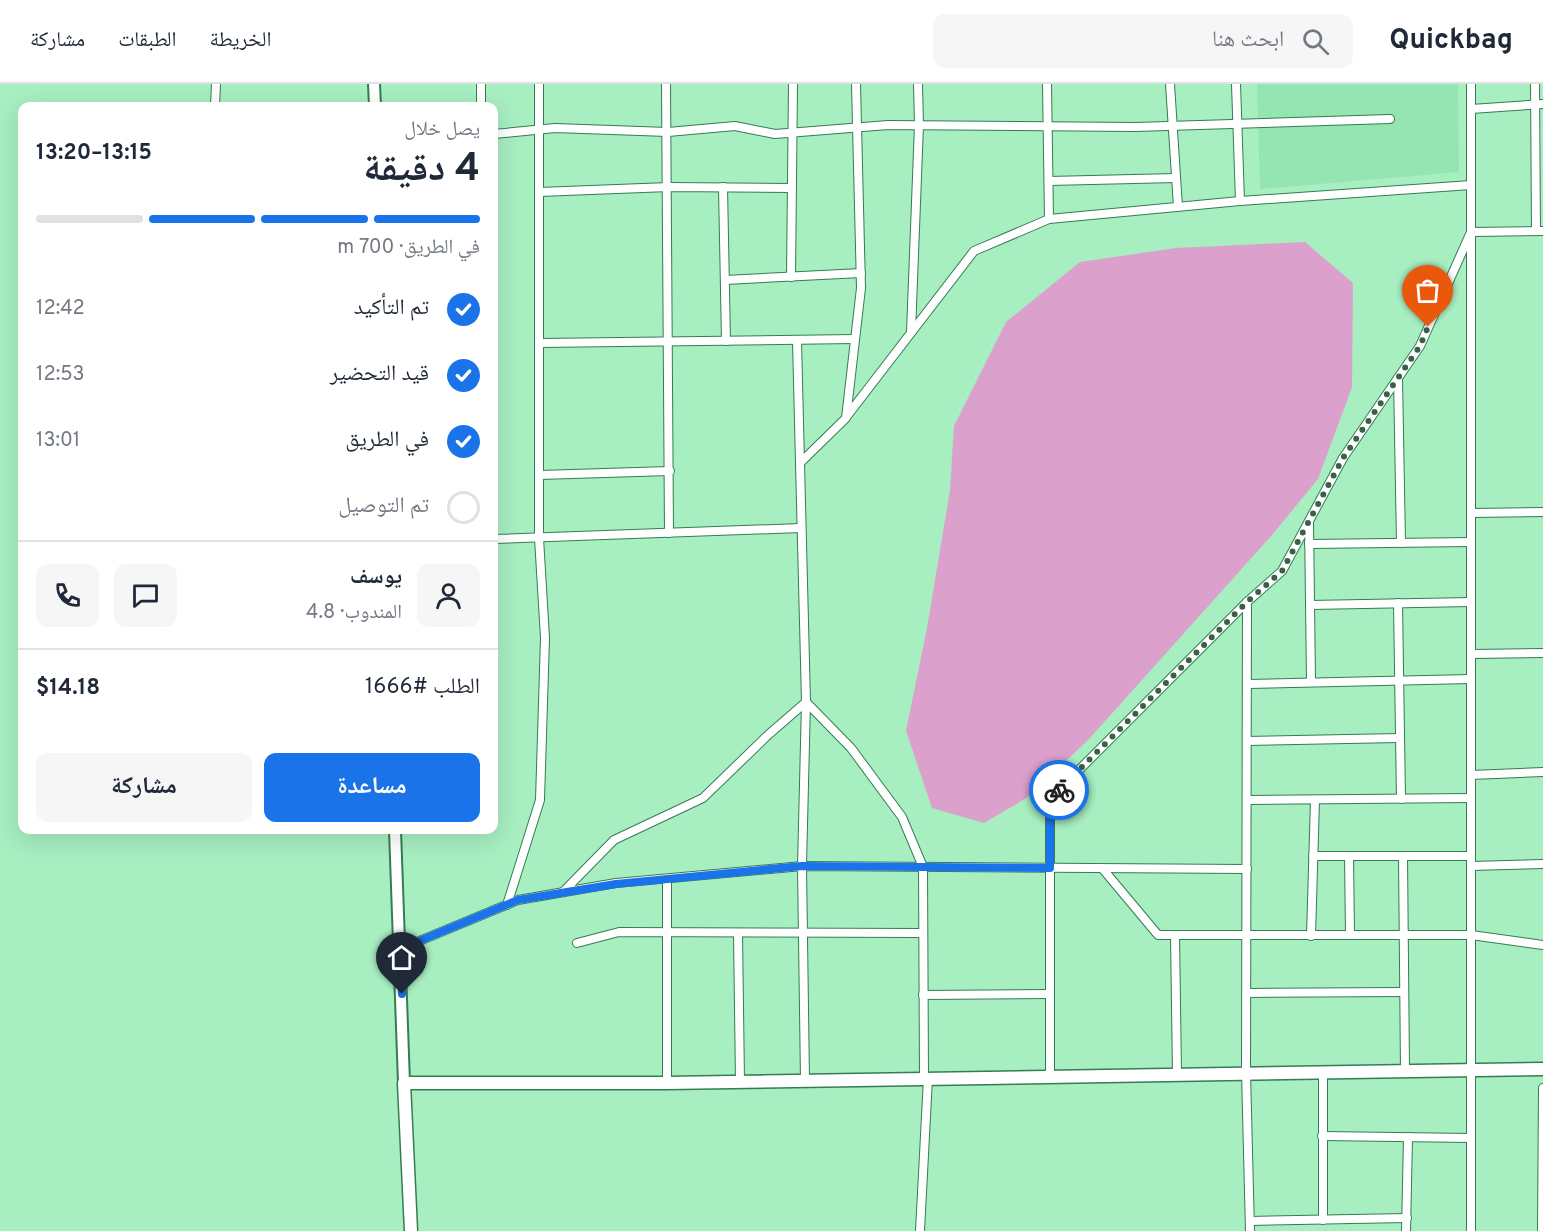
<!DOCTYPE html>
<html lang="ar">
<head>
<meta charset="utf-8">
<style>
	:root { --surface:#fff; --page:#f6f6f7; --text:#1f2937; --muted:#747a83; --line:#e0e1e3; --accent:#1a73e8 }
	body { margin:0; font-family:Overpass,"Noto Naskh Arabic",sans-serif; background:var(--page); color:var(--text); direction:rtl; height:100vh; display:flex; flex-direction:column; font-size:22px; white-space:nowrap }
	* { box-sizing:border-box; margin:0 }
	p { font-size:20px; color:var(--muted) }
	.icon { flex:none; width:33px; height:33px; fill:none; stroke:currentColor; stroke-width:2; stroke-linecap:round; stroke-linejoin:round }
	.map { position:relative; flex:1; overflow:hidden; direction:ltr }
	.details { position:absolute; left:18px; top:18px; width:480px; height:732px; display:flex; flex-direction:column; background:var(--surface); border-radius:12px; box-shadow:0 6px 24px #0002; direction:rtl }
	.details>* { flex:none }
	.pin { position:absolute; display:grid; place-items:center; width:51px; height:51px; color:#fff; margin:-62px -26px; border-radius:50% 50% 50% 0; rotate:-45deg; box-shadow:0 0 6px #0007 }
	.pin .icon { rotate:45deg }
	.courier { position:absolute; display:grid; place-items:center; width:60px; height:60px; margin:-30px; border:4px solid #1a73e8; border-radius:50%; background:#fff; color:#222; box-shadow:0 2px 8px #0007 }
	.headline em { font-style:normal; font-weight:700 }
	.headline div { display:flex; flex-direction:column-reverse }
	.headline { display:flex; align-items:center; justify-content:space-between; height:102px; padding:0 18px }
	h1 { font-size:39px; font-weight:700; line-height:45px }
	.bar { display:grid; grid-template-columns:repeat(4,1fr); gap:9px 6px; align-content:center; height:72px; padding:0 18px }
	.bar i { height:8px; border-radius:4px; background:var(--line) }
	.bar .current { background:var(--accent) }
	.bar p { grid-column:span 4 }
	.line { display:flex; align-items:center; gap:15px; padding:0 18px; border-top:2px solid var(--line) }
	.line div { flex:1 }
	.round { display:grid; place-items:center; flex:none; width:63px; height:63px; border-radius:12px; background:var(--page) }
	ol { padding:0 18px; list-style:none }
	li { display:flex; align-items:center; gap:18px; height:66px }
	li p { margin-inline-start:auto }
	li .icon { padding:6px; border-radius:50%; background:var(--accent); color:#fff; stroke-width:4 }
	li:last-child { color:var(--muted) }
	li i { width:33px; height:33px; border:3px solid var(--line); border-radius:50% }
	.button { display:flex; gap:12px; margin-top:auto; padding:12px 18px }
	.button a { flex:1; height:69px; border-radius:12px; background:var(--accent); color:#fff; font-size:24px; font-weight:700; line-height:69px; text-align:center }
	.button a+a { background:var(--page); color:var(--text) }
	header { display:flex; align-items:center; gap:36px; box-sizing:border-box; height:84px; padding:0 30px; background:var(--surface); border-bottom:2px solid var(--line) }
	header strong { font-size:28px }
	nav { display:flex; gap:33px; margin-inline-start:auto; font-size:21px }
	.search { width:420px; height:54px; background:var(--page); display:flex; align-items:center; gap:15px; box-sizing:border-box; padding:0 21px; border-radius:12px; color:var(--muted); font-size:22px }
	.map>svg:first-child { display:block }
	.built { fill:#95e5b3 }
	.green { fill:#dba1cc }
	.lines { fill:none; stroke-linecap:round; stroke-linejoin:round }
	.street-casing { stroke:#357c54; stroke-width:10 }
	.secondary-casing { stroke:#357c54; stroke-width:14 }
	.primary-casing { stroke:#357c54; stroke-width:15 }
	.street { stroke:#fff; stroke-width:8 }
	.secondary { stroke:#fff; stroke-width:10 }
	.primary { stroke:#fff; stroke-width:12 }
	.done { stroke:#3a6147; stroke-width:6; stroke-dasharray:0 10.8 }
	.route { stroke:#1a73e8; stroke-width:8 }
</style>
</head>
<body>
<header>
<strong>Quickbag</strong>
<div class="search"><svg class="icon" aria-label="search" viewBox="0 0 24 24"><circle cx="10" cy="10" r="6"/><path d="M15 15l6 6"/></svg>ابحث هنا</div>
<nav><a>الخريطة</a><a>الطبقات</a><a>مشاركة</a></nav>
</header>
<div class="map">
<svg width="1543" height="1147" viewBox="0 0 1543 1147">
	<rect width="100%" height="100%" fill="#a7eec1"/>
	<polygon class="built" points="1257,0 1458,0 1459,88 1260,105"/>
	<polygon class="green" points="1305,158 1353,199 1352,303 1318,395 1272,451 1089,655 1028,713 984,739 932,724 906,647 927,544 950,406 954,342 1006,238 1080,178 1176,164"/>
	<g class="lines">
		<defs>
			<g id="street">
				<polyline points="481,0 481,22"/>
				<polyline points="666,0 669,449"/>
				<polyline points="1047,0 1049,135"/>
				<polyline points="1170,0 1178,123"/>
				<polyline points="1236,0 1240,117"/>
				<polyline points="1471,0 1471,1147"/>
				<polyline points="1535,0 1536,147"/>
				<polyline points="215,22 216,0"/>
				<polyline points="1471,25 1543,20"/>
				<polyline points="494,50 555,44 668,48 735,42 775,50 888,41 1135,43 1390,35"/>
				<polyline points="1049,97 1176,94"/>
				<polyline points="723,103 726,257"/>
				<polyline points="539,108 669,103 792,104"/>
				<polyline points="791,193 793,0"/>
				<polyline points="725,196 861,189"/>
				<polyline points="911,248 919,41 918,0"/>
				<polyline points="797,256 800,379"/>
				<polyline points="539,259 855,255"/>
				<polyline points="1398,294 1401,459"/>
				<polyline points="847,332 974,167 1049,135 1240,117 1471,101"/>
				<polyline points="539,391 670,387"/>
				<polyline points="1471,429 1543,428"/>
				<polyline points="1309,438 1311,598"/>
				<polyline points="494,455 801,444"/>
				<polyline points="1309,460 1471,458"/>
				<polyline points="1247,518 1246,988 1250,1147"/>
				<polyline points="1398,519 1401,715"/>
				<polyline points="1310,521 1471,518"/>
				<polyline points="1471,570 1543,569"/>
				<polyline points="1247,600 1471,595"/>
				<polyline points="1247,657 1400,654"/>
				<polyline points="1471,691 1543,688"/>
				<polyline points="1247,716 1471,714"/>
				<polyline points="1313,772 1471,772"/>
				<polyline points="1349,772 1350,851"/>
				<polyline points="1403,772 1405,986"/>
				<polyline points="1471,782 1543,780"/>
				<polyline points="1102,784 1158,851 1471,851 1543,861"/>
				<polyline points="563,808 614,756 703,714 768,651 806,618 851,664 902,733 923,783 924,994"/>
				<polyline points="507,821 540,716 545,554 539,454 539,0"/>
				<polyline points="738,849 740,998"/>
				<polyline points="1175,851 1177,989"/>
				<polyline points="1311,852 1315,716"/>
				<polyline points="577,859 619,848 923,849"/>
				<polyline points="400,865 518,816 616,799 802,782 1247,785"/>
				<polyline points="1247,909 1404,908"/>
				<polyline points="923,911 1050,910"/>
				<polyline points="1050,992 1050,715 1247,518 1282,487 1343,374 1420,262 1471,148 1543,147"/>
				<polyline points="805,997 802,782 806,618 800,379 846,334 861,204 856,0"/>
				<polyline points="667,999 667,795"/>
				<polyline points="1322,1052 1471,1054"/>
				<polyline points="1323,1136 1323,987"/>
				<polyline points="1250,1137 1407,1134"/>
				<polyline points="920,1147 928,994"/>
				<polyline points="1406,1147 1408,1053"/>
				<polyline points="1542,1147 1543,1004"/>
			</g>
			<g id="secondary">
				<polyline points="374,0 375,22"/>
				<polyline points="395,746 404,999"/>
			</g>
			<polyline id="primary" points="411,1147 404,999 667,999 1543,985"/>
		</defs>
		<use href="#street" class="street-casing"/>
		<use href="#secondary" class="secondary-casing"/>
		<use href="#primary" class="primary-casing"/>
		<use href="#street" class="street"/>
		<use href="#secondary" class="secondary"/>
		<use href="#primary" class="primary"/>
	</g>
	<g class="lines">
		<polyline class="done" points="1059,706 1247,518 1282,487 1343,374 1420,262 1428,243"/>
		<polyline class="route" points="402,910 400,865 518,816 616,800 802,782 1050,784 1050,715 1059,706"/>
	</g>
</svg>
<div class="pin" style="left:1428px;top:243px;background:#ea580c"><svg class="icon" aria-label="bag" viewBox="0 0 24 24"><path d="M5 8h14l-1 12H6zM9 8a3 3 0 0 1 6 0"/></svg></div>
<div class="pin" style="left:402px;top:910px;background:#1f2937"><svg class="icon" aria-label="home" viewBox="0 0 24 24"><path d="M3 11l9-7 9 7M6 9v11h12V9"/></svg></div>
<div class="courier" style="left:1059px;top:706px"><svg class="icon" aria-label="bike" viewBox="0 0 24 24"><circle cx="6" cy="16" r="4"/><circle cx="18" cy="16" r="4"/><path d="M6 16l4-8h5l3 8M10 8l3 8H6M13 5h3"/></svg></div>
<section class="details">
<div class="headline"><div><h1>4 دقيقة</h1><p>يصل خلال</p></div><em>13:15–13:20</em></div>
<div class="bar"><i class="current"></i><i class="current"></i><i class="current"></i><i></i><p>في الطريق · 700 m</p></div>
<ol>
<li><svg class="icon" aria-label="check" viewBox="0 0 24 24"><path d="M5 12l5 5 9-10"/></svg>تم التأكيد<p>12:42</p></li>
<li><svg class="icon" aria-label="check" viewBox="0 0 24 24"><path d="M5 12l5 5 9-10"/></svg>قيد التحضير<p>12:53</p></li>
<li><svg class="icon" aria-label="check" viewBox="0 0 24 24"><path d="M5 12l5 5 9-10"/></svg>في الطريق<p>13:01</p></li>
<li><i></i>تم التوصيل</li>
</ol>
<div class="line" style="height:108px"><a class="round"><svg class="icon" aria-label="person" viewBox="0 0 24 24"><circle cx="12" cy="8" r="4"/><path d="M4 21q1-7 8-7t8 7"/></svg></a><div><b>يوسف</b><p>المندوب · 4.8</p></div><a class="round"><svg class="icon" aria-label="chat" viewBox="0 0 24 24"><path d="M4 5h16v11H9l-5 4z"/></svg></a><a class="round"><svg class="icon" aria-label="phone" viewBox="0 0 24 24"><path d="M5 4h4l2 5-3 2q2 4 5 5l2-3 5 2v4C11 20 4 13 5 4z"/></svg></a></div>
<div class="line" style="height:78px"><div>الطلب #1666</div><b>$14.18</b></div>
<div class="button"><a>مساعدة</a><a>مشاركة</a></div>
</section>
</div>
</body>
</html>
